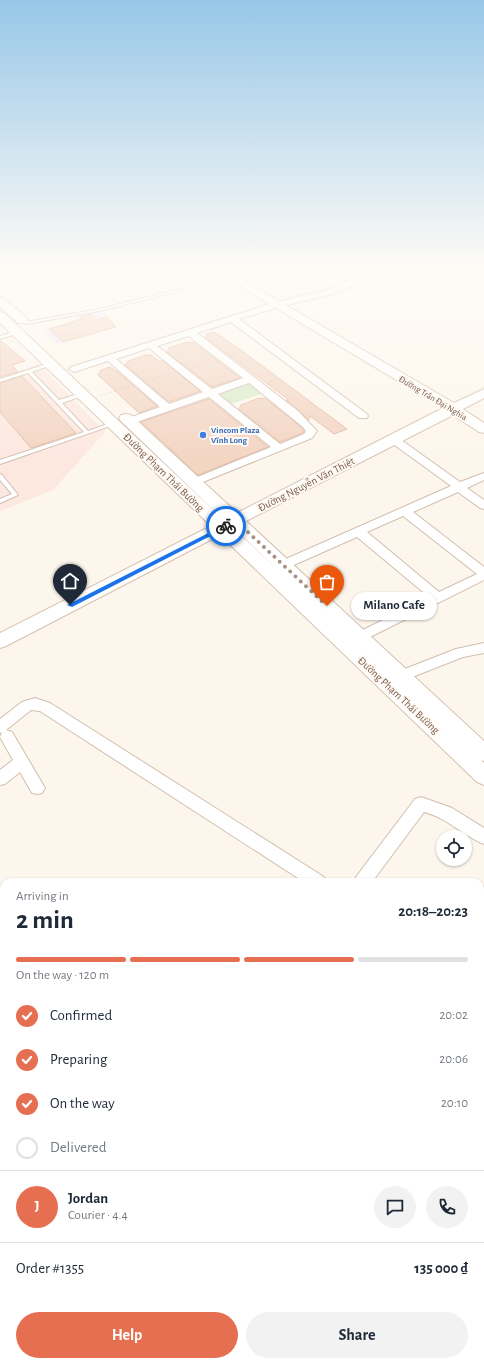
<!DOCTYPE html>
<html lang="en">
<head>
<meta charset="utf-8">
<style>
	:root { --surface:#fff; --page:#f2f2f3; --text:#1f2937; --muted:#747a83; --line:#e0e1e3; --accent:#e76f51 }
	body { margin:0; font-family:"Alegreya Sans",sans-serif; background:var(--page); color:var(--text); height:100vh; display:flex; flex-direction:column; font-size:15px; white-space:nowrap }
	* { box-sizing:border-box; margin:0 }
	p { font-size:13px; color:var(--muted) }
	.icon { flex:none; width:22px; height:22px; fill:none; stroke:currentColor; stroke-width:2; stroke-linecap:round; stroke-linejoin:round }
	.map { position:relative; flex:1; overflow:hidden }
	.side { position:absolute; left:0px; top:878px; width:484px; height:488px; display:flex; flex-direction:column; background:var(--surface); border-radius:12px 12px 0 0; box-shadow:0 1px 3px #0004 }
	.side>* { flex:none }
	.tools { position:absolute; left:436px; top:830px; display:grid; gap:8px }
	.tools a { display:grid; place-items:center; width:36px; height:36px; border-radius:50%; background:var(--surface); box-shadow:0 1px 3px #0004; font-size:20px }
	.pin { position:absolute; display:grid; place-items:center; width:34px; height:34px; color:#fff; margin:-41px -17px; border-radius:50% 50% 50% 0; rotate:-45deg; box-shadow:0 0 4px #0007 }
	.pin .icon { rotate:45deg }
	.courier { position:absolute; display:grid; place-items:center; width:40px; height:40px; margin:-20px; border:3px solid #1a73e8; border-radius:50%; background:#fff; color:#222; box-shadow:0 1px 5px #0007 }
	.bubble { position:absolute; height:28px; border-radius:14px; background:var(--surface); box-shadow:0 1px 3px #0004; font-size:13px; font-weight:600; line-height:28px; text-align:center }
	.headline em { font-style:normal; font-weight:600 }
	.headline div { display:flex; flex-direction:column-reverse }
	.headline { display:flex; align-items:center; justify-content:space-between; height:68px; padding:0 16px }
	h1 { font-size:26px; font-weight:600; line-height:30px }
	.bar { display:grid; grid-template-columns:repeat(4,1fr); gap:6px 4px; align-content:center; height:48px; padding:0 16px }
	.bar i { height:5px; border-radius:3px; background:var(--line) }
	.bar .on { background:var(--accent) }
	.bar p { grid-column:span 4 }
	.line { display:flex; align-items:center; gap:10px; padding:0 16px; border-top:1px solid var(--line) }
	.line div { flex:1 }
	.round { display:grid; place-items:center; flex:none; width:42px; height:42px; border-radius:21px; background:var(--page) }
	ol { padding:0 16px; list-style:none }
	li { display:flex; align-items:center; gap:12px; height:44px }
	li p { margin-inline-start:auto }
	li .icon { padding:4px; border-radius:50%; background:var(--accent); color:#fff; stroke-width:4 }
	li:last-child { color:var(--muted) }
	li i { width:22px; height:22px; border:2px solid var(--line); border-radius:50% }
	.primary-button { display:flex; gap:8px; margin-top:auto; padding:8px 16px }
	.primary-button a { flex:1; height:46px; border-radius:24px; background:var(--accent); color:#fff; font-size:16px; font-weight:600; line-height:46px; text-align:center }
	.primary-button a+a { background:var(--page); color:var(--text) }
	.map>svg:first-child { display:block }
	.commercial { fill:#fde8e0 }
	.education { fill:#f3e8fa }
	.green { fill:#d8ecc9 }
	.building { fill:#f3d5c3; stroke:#e6bba3 }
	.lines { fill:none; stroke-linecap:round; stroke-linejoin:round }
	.lane-casing { stroke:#d1beb0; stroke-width:2 }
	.street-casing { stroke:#d1beb0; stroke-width:2 }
	.secondary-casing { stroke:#d6c0b0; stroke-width:2 }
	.path { stroke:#d9b8a5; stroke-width:1.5; stroke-dasharray:0.5 2; stroke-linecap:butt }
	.lane { fill:#fff; fill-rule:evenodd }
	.street { fill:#fff; fill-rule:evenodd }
	.secondary { fill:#fff; fill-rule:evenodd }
	.route { fill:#1a73e8 }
	.done { stroke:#a89285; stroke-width:4; stroke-dasharray:0 7.2 }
	.shop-dot { fill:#3f7fe0; stroke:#fffaf3; stroke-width:1.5 }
	.labels { text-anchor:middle; stroke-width:4; stroke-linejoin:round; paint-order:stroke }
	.far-street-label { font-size:9px; fill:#7a5c4d; stroke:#fffaf3 }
	.far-shop-label { font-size:9px; font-weight:bold; fill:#366cbe; stroke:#fffaf3; text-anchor:start }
	.street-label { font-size:11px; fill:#7a5c4d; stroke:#fffaf3 }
</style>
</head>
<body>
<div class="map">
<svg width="484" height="1366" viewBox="0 0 484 1366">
	<rect width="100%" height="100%" fill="#fdf6ec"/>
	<polygon class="commercial" points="39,364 105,432 53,490 0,511 0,377"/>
	<polygon class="education" points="101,310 117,327 57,344 44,330 76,320 73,316"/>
	<polygon class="green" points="253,383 264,393 231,404 220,394"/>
	<g class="building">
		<polygon points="91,314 96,320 107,317 116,327 63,342 49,329 82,319 81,317"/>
		<polygon points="214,332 245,353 347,429 334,434 310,416 309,420 286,400 289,400 206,338 206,334"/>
		<polygon points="0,340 25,361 12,365 18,372 0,377"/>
		<polygon points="187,342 194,343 240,378 212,387 167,352 169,348"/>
		<polygon points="146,355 151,355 160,362 162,360 200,391 169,402 125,365 128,361"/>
		<polygon points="110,367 119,373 157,406 139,413 98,375 101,370"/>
		<polygon points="22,376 76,433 31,448 0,412 0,383"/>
		<polygon points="259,398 266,399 302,428 304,431 303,433 280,442 239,409 241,405"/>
		<polygon points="209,399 268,447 198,475 141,422"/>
	</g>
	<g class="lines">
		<defs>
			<g id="lane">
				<polygon points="28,269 35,269 0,279 0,277"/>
				<polygon points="180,289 181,289 181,291 99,311 26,324 24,323 26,322 99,309"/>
				<polygon points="17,331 19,332 19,333 0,339 0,336"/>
				<polygon points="50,363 54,364 32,372 59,400 81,393 85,393 85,395 62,403 88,431 113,422 116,424 0,464 0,460 84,432 28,373 0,382 0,379"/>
				<polygon points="0,474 2,475 18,495 0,503 0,499 12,494 0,480"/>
			</g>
			<g id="street">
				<polygon points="325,269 334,269 338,273 334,275"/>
				<path d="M 408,269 L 425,269 L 421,271 L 357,284 L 332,294 L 279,307 L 239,319 L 367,414 L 368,416 L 367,418 L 359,418 L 231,322 L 197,333 L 298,411 L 317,431 L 312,438 L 198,484 L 194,485 L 188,482 L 190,480 L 271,447 L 209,397 L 134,423 L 126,423 L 125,421 L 126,419 L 160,407 L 108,361 L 74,372 L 69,369 L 71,367 L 273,303 L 326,290 L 352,280 ZM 189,336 L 196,342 L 243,378 L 212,389 L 157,346 ZM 149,348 L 203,392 L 169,404 L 116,359 ZM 249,383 L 303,427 L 306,431 L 304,434 L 280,444 L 218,394 Z"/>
				<path d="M 393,436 L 397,437 L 460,482 L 484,473 L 484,480 L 467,488 L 484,500 L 484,509 L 480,508 L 458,492 L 413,512 L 484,567 L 484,580 L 360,642 L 355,640 L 353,637 L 355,634 L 429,597 L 357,537 L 287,568 L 279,568 L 277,565 L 279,562 L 451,486 L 389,441 L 388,439 L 389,437 ZM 403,516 L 477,574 L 439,592 L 367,532 Z"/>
				<polygon points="484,643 484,653 463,657 402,681 397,680 395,676 397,672 456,649"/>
				<polygon points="35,698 50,703 324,877 326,882 304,882 40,711 31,710 6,730 12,732 45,788 42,793 37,794 32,793 20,772 5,784 0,785 0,770 13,760 0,737 2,732 0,733 0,719 22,702"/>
				<path d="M 421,797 L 452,808 L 484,828 L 484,844 C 463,836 448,818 424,812 L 372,882 L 354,882 L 356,877 L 415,799 Z"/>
				<polygon points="0,920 4,921 4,940 0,939"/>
				<polygon points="484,939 484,959 480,961 480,940"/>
				<polygon points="480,965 484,967 484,987 480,985"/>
			</g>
			<g id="secondary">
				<path d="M 211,269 L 224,269 L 454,403 L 484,389 L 484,398 L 463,409 L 484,423 L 484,433 L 479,432 L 453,415 L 246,521 L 484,741 L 484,761 L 481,760 L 484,763 L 484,785 L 477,782 L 220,535 L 6,646 L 0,648 L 0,633 L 211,526 L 0,323 L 0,312 L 4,313 L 224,520 L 121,421 L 119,418 L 121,415 L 126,414 L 131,415 L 237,513 L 443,408 ZM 233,528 L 234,528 L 280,572 Z"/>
				<polygon points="0,298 4,299 26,317 28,320 26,323 18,323 0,307"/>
			</g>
		</defs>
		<use href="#lane" class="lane-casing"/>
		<use href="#street" class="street-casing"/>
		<use href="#secondary" class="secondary-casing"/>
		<g class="path">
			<polyline points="232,353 240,351"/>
			<polyline points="192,366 211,360"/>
			<polyline points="150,380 171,373"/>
			<polyline points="269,382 278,379"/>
			<polyline points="102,395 129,387"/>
		</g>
		<use href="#lane" class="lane"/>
		<use href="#street" class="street"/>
		<use href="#secondary" class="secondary"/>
	</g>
	<linearGradient id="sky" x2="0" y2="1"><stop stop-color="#97c7e8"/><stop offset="0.58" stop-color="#fefbf6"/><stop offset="1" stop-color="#fefbf6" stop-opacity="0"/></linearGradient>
	<rect width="484" height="460" fill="url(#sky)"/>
	<polygon class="route" points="226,524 228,525 228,527 72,607 67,605"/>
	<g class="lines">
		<polyline class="done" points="226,526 235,520 327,606"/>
	</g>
	<circle class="shop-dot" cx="203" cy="435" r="4"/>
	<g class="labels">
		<g class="far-street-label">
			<text transform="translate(433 398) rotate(31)" y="3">Đường Trần Đại Nghĩa</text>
		</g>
		<g class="far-shop-label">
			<text x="211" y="433">Vincom Plaza<tspan x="211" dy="10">Vĩnh Long</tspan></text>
		</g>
		<g class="street-label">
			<text transform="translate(164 472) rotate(44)" y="4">Đường Phạm Thái Bường</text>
			<text transform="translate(306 484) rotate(-27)" y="4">Đường Nguyễn Văn Thiệt</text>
			<text transform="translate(399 695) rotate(43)" y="4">Đường Phạm Thái Bường</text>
		</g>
	</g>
</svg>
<div class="tools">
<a><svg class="icon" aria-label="locate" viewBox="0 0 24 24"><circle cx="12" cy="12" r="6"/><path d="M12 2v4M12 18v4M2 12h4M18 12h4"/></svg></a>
</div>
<div class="pin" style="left:327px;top:606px;background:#ea580c"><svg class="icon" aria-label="bag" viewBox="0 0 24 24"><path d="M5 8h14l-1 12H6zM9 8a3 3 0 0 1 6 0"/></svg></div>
<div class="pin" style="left:70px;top:605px;background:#1f2937"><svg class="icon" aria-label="home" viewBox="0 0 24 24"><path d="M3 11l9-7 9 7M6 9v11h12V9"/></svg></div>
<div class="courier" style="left:226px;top:526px"><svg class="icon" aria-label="bike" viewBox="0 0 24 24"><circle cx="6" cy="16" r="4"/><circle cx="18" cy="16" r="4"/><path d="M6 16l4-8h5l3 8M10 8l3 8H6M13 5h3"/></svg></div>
<div class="bubble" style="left:351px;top:592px;width:86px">Milano Cafe</div>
<section class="side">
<div class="headline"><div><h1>2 min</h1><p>Arriving in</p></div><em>20:18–20:23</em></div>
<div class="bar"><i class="on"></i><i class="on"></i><i class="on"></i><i></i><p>On the way · 120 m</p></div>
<ol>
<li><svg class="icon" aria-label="check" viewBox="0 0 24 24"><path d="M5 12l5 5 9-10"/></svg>Confirmed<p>20:02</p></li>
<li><svg class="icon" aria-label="check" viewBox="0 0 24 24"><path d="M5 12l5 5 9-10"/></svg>Preparing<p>20:06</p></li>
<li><svg class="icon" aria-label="check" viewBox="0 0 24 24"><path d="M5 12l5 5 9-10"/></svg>On the way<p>20:10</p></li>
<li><i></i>Delivered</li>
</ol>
<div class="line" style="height:72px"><b class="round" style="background:var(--accent);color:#fff">J</b><div><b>Jordan</b><p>Courier · 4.4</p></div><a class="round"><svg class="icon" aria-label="chat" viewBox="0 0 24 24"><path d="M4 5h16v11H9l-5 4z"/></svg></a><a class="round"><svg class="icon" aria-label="phone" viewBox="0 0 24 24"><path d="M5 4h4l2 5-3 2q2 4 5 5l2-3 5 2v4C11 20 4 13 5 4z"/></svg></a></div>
<div class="line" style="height:52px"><div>Order #1355</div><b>135 000 ₫</b></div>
<div class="primary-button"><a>Help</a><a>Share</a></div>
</section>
</div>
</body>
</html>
